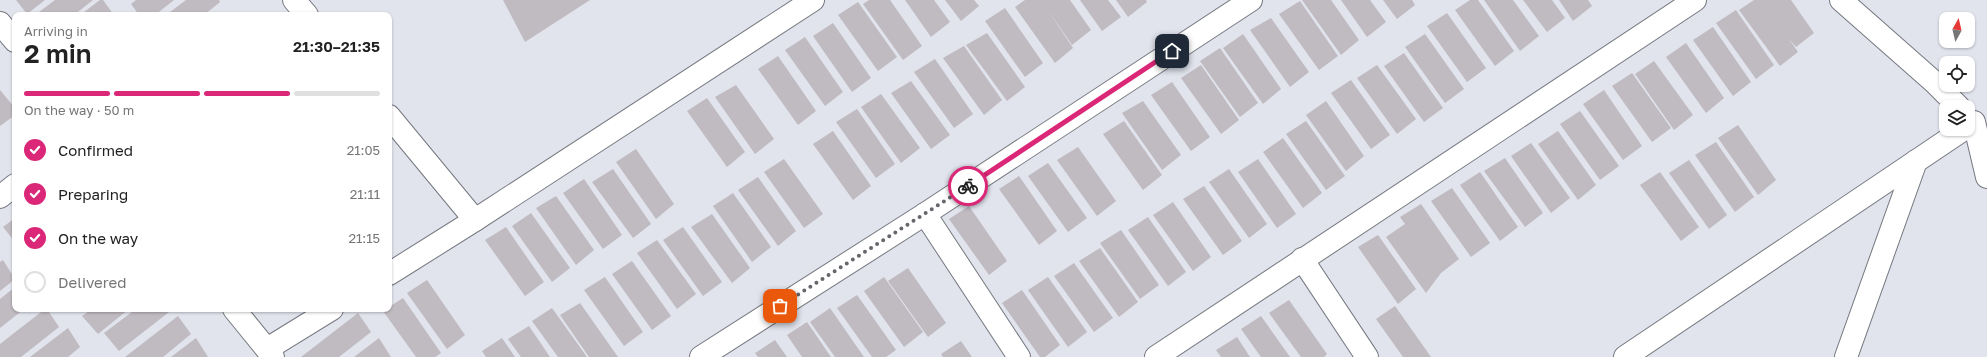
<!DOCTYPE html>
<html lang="en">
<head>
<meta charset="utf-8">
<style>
	:root { --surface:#fff; --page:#f6f6f6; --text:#222; --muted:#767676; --line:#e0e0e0; --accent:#db2777 }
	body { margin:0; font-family:"Golos Text",sans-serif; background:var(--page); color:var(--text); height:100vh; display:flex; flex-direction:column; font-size:15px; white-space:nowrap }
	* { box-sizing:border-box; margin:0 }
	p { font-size:13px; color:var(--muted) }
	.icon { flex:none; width:22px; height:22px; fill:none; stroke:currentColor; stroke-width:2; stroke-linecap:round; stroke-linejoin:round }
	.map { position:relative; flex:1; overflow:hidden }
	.panel { position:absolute; left:12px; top:12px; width:380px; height:300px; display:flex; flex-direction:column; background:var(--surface); border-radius:8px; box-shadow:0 1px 3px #0004 }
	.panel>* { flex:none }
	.needle { width:26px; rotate:8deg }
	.buttons { position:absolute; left:1939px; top:12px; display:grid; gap:8px }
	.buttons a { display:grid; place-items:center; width:36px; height:36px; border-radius:8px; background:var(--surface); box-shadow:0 1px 3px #0004; font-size:20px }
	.pin { position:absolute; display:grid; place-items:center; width:34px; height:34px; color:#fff; margin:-17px; border-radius:8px; box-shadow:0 2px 6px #0006 }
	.courier { position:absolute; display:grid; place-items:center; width:40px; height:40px; margin:-20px; border:3px solid #db2777; border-radius:50%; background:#fff; color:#222; box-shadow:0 1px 5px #0007 }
	.head em { font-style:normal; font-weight:600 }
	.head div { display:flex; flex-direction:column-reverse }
	.head { display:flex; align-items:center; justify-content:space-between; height:68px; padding:0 12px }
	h1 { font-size:26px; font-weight:600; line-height:30px }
	.bar { display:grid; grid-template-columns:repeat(4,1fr); gap:6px 4px; align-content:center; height:48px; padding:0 12px }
	.bar i { height:5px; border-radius:3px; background:var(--line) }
	.bar .on { background:var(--accent) }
	.bar p { grid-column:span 4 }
	ol { padding:0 12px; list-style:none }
	li { display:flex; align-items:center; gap:12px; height:44px }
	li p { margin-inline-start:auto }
	li .icon { padding:4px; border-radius:50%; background:var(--accent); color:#fff; stroke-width:4 }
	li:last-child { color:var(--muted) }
	li i { width:22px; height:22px; border:2px solid var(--line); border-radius:50% }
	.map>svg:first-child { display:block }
	.building { fill:#c0bac1 }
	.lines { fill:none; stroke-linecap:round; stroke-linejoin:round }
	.minor-casing { stroke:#75787f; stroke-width:24 }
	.minor { stroke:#fff; stroke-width:22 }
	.done { stroke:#65676c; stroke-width:4; stroke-dasharray:0 7.2 }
	.route { stroke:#db2777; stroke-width:5 }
</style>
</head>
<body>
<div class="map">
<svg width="1987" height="357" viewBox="0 0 1987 357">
	<rect width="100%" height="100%" fill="#e1e4ed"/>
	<g class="building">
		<polygon points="16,0 45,0 27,14"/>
		<polygon points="55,0 93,0 74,15 35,15"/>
		<polygon points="100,0 103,0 114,15 80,15"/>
		<polygon points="136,0 174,0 155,15 139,15 131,4"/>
		<polygon points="186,0 219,0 220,2 204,15 166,15"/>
		<polygon points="503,0 590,0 525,42"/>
		<polygon points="869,0 890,0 922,46 903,60 863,4"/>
		<polygon points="905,0 934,0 950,22 931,37"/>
		<polygon points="945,0 974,0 979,6 961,21"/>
		<polygon points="1025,0 1070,0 1091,30 1072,45 1047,9 1073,48 1055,63 1015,7"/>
		<polygon points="1080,0 1108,0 1121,17 1102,31"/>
		<polygon points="1116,0 1146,0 1147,2 1128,17"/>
		<polygon points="1302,0 1331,0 1359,40 1341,55"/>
		<polygon points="1341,0 1370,0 1386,22 1367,37"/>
		<polygon points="1383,0 1412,0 1415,5 1397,19"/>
		<polygon points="1470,0 1478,0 1514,51 1495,66 1455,10"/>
		<polygon points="1484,0 1513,0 1539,36 1520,51"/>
		<polygon points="1523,0 1552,0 1565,18 1547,32"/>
		<polygon points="1559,0 1588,0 1592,6 1573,21"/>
		<polygon points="1754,0 1791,0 1814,33 1796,47 1789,39 1798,52 1780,66 1739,10"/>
		<polygon points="1300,1 1338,56 1319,70 1279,14"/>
		<polygon points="858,2 897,57 878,71 838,15"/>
		<polygon points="1005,8 1043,63 1025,77 985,21"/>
		<polygon points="1736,10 1774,65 1756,79 1716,23"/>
		<polygon points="1447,13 1486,68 1467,82 1427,26"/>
		<polygon points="1271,18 1309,72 1290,87 1250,30"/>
		<polygon points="833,23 871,78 852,92 813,36"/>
		<polygon points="1713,27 1751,82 1733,96 1693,40"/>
		<polygon points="987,33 1025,87 1007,101 966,45"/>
		<polygon points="1243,34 1281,89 1263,104 1223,48"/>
		<polygon points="1425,34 1464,89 1445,103 1405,47"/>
		<polygon points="805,37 843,92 825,106 785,50"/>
		<polygon points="1686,43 1724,98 1706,113 1666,57"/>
		<polygon points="964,46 1002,100 984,115 943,58"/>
		<polygon points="1220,48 1258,103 1240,117 1200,61"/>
		<polygon points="1404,53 1443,108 1424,122 1384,66"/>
		<polygon points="778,56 816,111 798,125 758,69"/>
		<polygon points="935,59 973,114 954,128 914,72"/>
		<polygon points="1654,61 1693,115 1674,130 1635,74"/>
		<polygon points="1201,65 1239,120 1221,134 1181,78"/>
		<polygon points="1377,65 1416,119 1397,134 1357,78"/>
		<polygon points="1632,73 1671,128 1652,142 1612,86"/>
		<polygon points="1351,80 1390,135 1371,149 1331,93"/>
		<polygon points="911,81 950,135 931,149 891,93"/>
		<polygon points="1172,82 1210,137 1191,151 1151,95"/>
		<polygon points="736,85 774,139 755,154 715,97"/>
		<polygon points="0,90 15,108 15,115 0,126"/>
		<polygon points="1604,90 1642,146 1623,160 1583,104"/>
		<polygon points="881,94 920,148 901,163 861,107"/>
		<polygon points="707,98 745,152 727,167 687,111"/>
		<polygon points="1143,101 1181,155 1162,170 1122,113"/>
		<polygon points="1326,101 1364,156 1346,171 1306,115"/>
		<polygon points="857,109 895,164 876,178 836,122"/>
		<polygon points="1580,111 1619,166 1600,180 1560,124"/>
		<polygon points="1124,121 1162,175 1143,190 1103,134"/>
		<polygon points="1306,121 1345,176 1326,190 1286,134"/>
		<polygon points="1738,125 1776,180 1758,195 1718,138"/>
		<polygon points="833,131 871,186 853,200 813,144"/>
		<polygon points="1558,131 1596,185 1578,200 1538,144"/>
		<polygon points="1283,138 1322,193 1303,208 1263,152"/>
		<polygon points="1716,142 1754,197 1735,212 1695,155"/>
		<polygon points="1531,143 1570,198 1551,213 1511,156"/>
		<polygon points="1078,147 1116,201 1097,216 1057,160"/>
		<polygon points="636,149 674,204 656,219 616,162"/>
		<polygon points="1505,158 1543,213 1525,227 1484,171"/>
		<polygon points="784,159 823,214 804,228 764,172"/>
		<polygon points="1258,159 1296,214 1277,228 1238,172"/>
		<polygon points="1689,160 1727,215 1709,229 1669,173"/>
		<polygon points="1048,163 1087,218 1068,232 1028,176"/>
		<polygon points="613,169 651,224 633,238 592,182"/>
		<polygon points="1229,169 1267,224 1249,238 1209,182"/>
		<polygon points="1480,172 1518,227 1500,241 1460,185"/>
		<polygon points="1660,172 1699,227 1681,241 1640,185"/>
		<polygon points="1019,176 1057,231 1039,245 999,189"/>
		<polygon points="758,177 796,231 778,246 738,190"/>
		<polygon points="584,179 622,235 603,249 563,193"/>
		<polygon points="1204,186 1242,241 1223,255 1183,199"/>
		<polygon points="1452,188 1490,243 1471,257 1431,201"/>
		<polygon points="733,193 771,247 752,262 713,206"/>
		<polygon points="556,196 594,250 576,265 536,208"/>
		<polygon points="1173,202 1211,257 1193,271 1153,215"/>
		<polygon points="1421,204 1459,259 1441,273 1426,293 1386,237 1405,224 1400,217"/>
		<polygon points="969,206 1007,261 989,275 949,219"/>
		<polygon points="531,213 570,268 552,282 512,226"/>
		<polygon points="712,214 750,268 732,283 691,227"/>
		<polygon points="1148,217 1186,272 1168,286 1128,230"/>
		<polygon points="15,218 15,242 3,227"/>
		<polygon points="506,227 544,282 525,296 485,240"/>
		<polygon points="683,227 722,282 703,296 663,240"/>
		<polygon points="1121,230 1159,285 1140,299 1100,243"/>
		<polygon points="1378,235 1416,289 1398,304 1358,247"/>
		<polygon points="657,240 696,294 677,309 637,253"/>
		<polygon points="1100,248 1138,302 1119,317 1079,261"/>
		<polygon points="3,260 15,279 0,291 0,262"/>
		<polygon points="632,261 671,316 652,330 612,274"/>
		<polygon points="1074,263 1113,318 1094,332 1054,276"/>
		<polygon points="908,268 946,323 928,337 888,281"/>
		<polygon points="605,277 643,332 624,346 584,290"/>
		<polygon points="884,277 923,332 904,347 864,291"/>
		<polygon points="1048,277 1087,332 1068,347 1028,290"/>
		<polygon points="427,280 465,335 447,349 407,293"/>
		<polygon points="15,287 15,309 24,309 0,328 0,299"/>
		<polygon points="1022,290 1060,345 1045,357 1040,357 1002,303"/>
		<polygon points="857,295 896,350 886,357 872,357 837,308"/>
		<polygon points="403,298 441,353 435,357 416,357 383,311 389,309 389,307"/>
		<polygon points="1289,300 1327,354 1324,357 1301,357 1269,313"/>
		<polygon points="580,303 618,357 589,357 560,315"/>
		<polygon points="1395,306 1431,357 1403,357 1376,319"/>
		<polygon points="552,308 587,357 558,357 532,321"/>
		<polygon points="830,308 864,357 835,357 810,322"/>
		<polygon points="45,309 47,309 59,327 21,357 0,357 0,344"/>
		<polygon points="92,309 129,309 98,334 82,316"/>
		<polygon points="136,309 173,309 119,351 104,333"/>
		<polygon points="358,313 371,332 339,357 301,357"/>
		<polygon points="178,316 191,334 163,357 125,357"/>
		<polygon points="1261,316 1290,357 1261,357 1241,329"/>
		<polygon points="807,322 831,357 802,357 787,335"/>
		<polygon points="529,326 550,357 521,357 508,339"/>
		<polygon points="68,328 80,347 68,357 30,357"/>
		<polygon points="1237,337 1250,357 1221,357 1216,350"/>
		<polygon points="196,338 208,357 171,357"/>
		<polygon points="379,338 391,357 354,357"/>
		<polygon points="502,338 515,357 486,357 482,351"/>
		<polygon points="775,340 787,357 758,357 755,353"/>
		<polygon points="961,341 972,357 943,357 941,354"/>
	</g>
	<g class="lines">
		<defs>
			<g id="minor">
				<polyline points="294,0 307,15"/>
				<polyline points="1841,0 1934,82 1959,107"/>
				<polyline points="0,23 15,41"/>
				<polyline points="389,116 475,220"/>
				<polyline points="1968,126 1974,122 1987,177"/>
				<polyline points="0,197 15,185"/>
				<polyline points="925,214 1019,357"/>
				<polyline points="1302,259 1367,357"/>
				<polyline points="389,274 475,220 813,0"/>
				<polyline points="234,309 273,357"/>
				<polyline points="267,349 332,309"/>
				<polyline points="701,357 925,214 1251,0"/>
				<polyline points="1156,357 1695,0"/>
				<polyline points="1625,357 1964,129"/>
				<polyline points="1846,357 1916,161"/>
			</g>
		</defs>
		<use href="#minor" class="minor-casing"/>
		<use href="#minor" class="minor"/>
	</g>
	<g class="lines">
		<polyline class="done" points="780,306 968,186"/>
		<polyline class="route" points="968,186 1172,51"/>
	</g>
</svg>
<div class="buttons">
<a><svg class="needle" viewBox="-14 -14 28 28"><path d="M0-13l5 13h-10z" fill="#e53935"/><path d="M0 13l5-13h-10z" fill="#767676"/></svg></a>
<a><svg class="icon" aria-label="locate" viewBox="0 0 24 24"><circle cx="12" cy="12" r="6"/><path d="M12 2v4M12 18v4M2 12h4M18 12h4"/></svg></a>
<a><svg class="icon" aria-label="layers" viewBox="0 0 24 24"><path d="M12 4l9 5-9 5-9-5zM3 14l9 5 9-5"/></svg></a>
</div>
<div class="pin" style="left:780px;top:306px;background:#ea580c"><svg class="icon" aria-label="bag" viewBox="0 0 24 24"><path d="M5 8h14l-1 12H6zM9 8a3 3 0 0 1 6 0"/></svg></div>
<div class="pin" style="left:1172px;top:51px;background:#1f2937"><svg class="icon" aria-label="home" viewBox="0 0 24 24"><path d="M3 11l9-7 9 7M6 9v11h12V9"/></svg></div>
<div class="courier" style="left:968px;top:186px"><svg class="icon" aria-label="bike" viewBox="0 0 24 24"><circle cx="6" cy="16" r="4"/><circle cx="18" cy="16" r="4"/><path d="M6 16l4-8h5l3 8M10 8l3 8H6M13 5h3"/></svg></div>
<section class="panel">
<div class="head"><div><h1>2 min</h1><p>Arriving in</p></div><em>21:30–21:35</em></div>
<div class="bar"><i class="on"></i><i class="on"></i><i class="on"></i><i></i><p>On the way · 50 m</p></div>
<ol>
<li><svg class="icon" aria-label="check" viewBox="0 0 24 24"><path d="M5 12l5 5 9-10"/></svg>Confirmed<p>21:05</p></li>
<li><svg class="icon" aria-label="check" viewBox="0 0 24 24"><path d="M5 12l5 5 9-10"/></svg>Preparing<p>21:11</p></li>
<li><svg class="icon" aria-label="check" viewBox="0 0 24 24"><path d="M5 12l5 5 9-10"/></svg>On the way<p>21:15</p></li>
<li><i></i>Delivered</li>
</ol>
</section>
</div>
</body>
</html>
